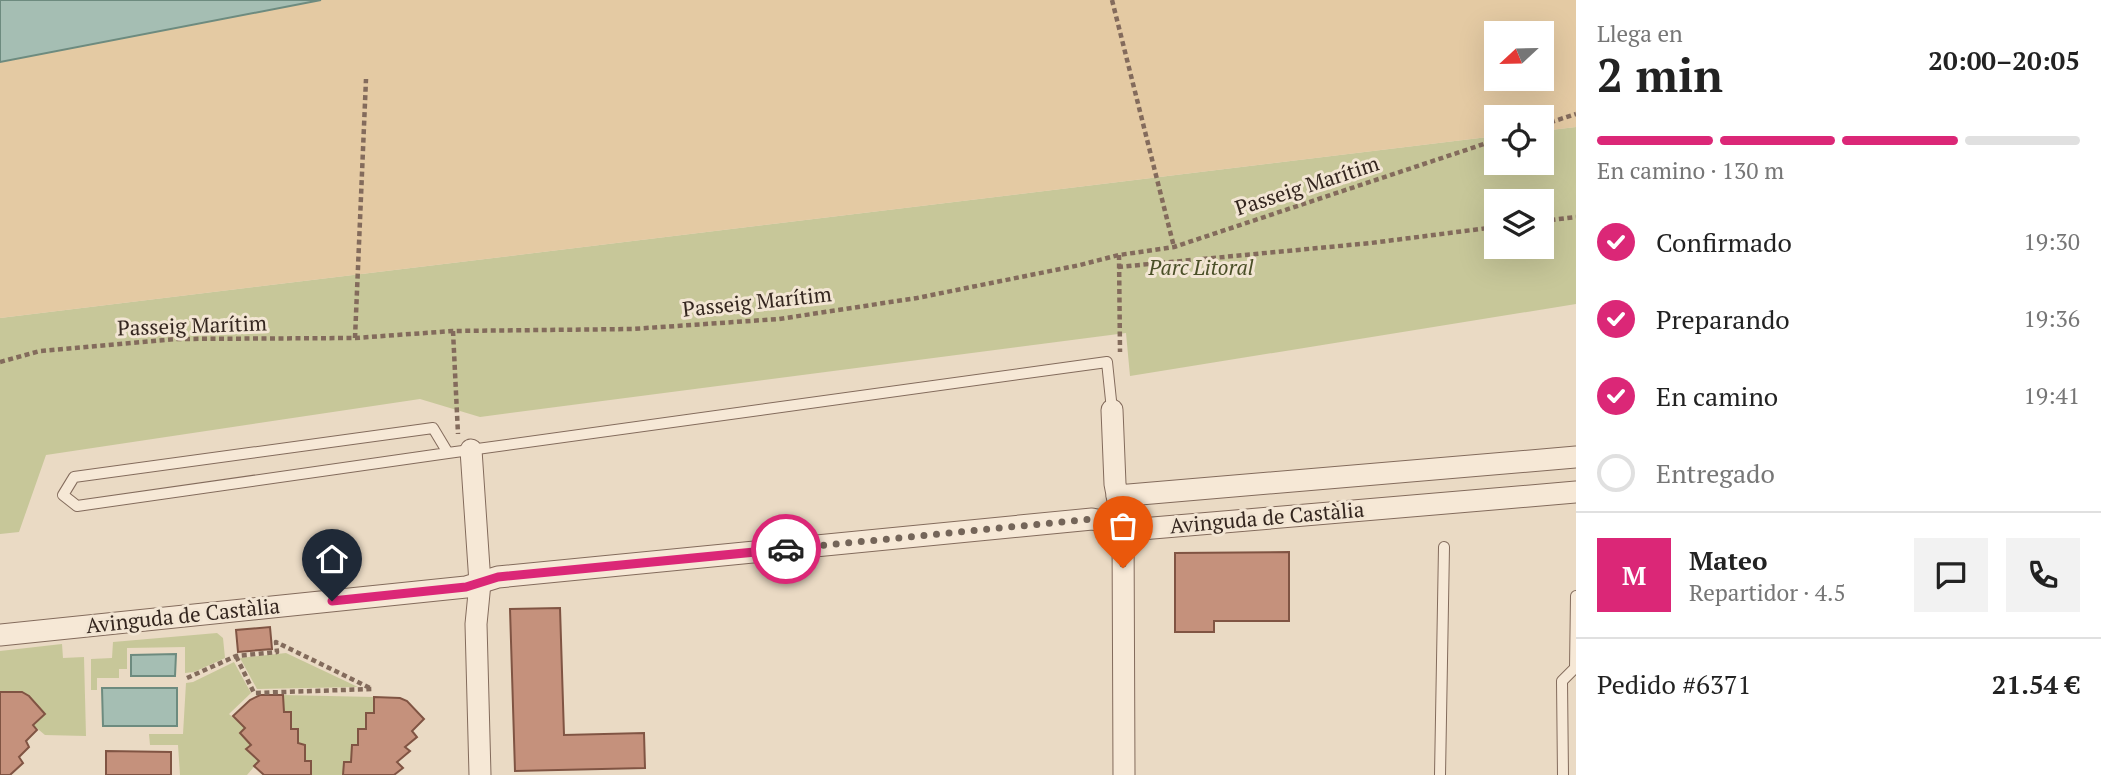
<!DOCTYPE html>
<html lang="es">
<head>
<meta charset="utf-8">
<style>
	:root { --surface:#fff; --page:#f2f2f2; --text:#222; --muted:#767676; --line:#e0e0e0; --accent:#db2777 }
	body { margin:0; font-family:"PT Serif",serif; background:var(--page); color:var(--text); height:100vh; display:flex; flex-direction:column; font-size:26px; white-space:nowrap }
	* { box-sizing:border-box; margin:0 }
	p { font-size:23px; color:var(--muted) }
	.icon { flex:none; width:38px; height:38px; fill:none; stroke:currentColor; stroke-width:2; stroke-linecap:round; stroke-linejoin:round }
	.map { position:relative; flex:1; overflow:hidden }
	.panel { display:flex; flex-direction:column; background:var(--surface); width:525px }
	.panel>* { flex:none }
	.needle { width:46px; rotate:248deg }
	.buttons { position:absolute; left:1484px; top:21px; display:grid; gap:14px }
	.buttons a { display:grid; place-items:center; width:70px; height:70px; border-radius:0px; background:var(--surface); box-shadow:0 7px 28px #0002; font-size:35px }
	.pin { position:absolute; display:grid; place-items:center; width:60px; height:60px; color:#fff; margin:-72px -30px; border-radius:50% 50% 50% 0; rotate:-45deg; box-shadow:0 0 7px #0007 }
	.pin .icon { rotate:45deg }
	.courier { position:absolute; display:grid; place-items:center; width:70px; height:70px; margin:-35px; border:5px solid #db2777; border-radius:50%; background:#fff; color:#222; box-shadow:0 2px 9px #0007 }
	.headline em { font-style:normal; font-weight:600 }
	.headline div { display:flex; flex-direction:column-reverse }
	.headline { display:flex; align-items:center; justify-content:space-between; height:119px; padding:0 21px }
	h1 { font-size:46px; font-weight:600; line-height:52px }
	.bar { display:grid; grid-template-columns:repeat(4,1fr); gap:10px 7px; align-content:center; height:84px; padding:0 21px }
	.bar i { height:9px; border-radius:5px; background:var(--line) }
	.bar .active { background:var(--accent) }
	.bar p { grid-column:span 4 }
	.line { display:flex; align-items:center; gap:18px; padding:0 21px; border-top:2px solid var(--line) }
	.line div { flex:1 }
	.round { display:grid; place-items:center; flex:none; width:74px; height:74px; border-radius:0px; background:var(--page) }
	ol { padding:0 21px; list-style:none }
	li { display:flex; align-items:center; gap:21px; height:77px }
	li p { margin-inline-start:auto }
	li .icon { padding:7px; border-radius:50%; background:var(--accent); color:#fff; stroke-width:4 }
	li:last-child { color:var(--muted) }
	li i { width:38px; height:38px; border:4px solid var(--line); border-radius:50% }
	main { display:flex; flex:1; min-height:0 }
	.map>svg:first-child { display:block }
	.green { fill:#c7c799; fill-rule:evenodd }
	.sand { fill:#e4caa3; fill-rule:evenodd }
	.water { fill:#a5beb3; stroke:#6d8b7f; stroke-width:2 }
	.building { fill:#c5917c; stroke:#805443; stroke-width:2 }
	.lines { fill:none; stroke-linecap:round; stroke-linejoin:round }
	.service-casing { stroke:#836b5c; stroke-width:12 }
	.minor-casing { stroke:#836b5c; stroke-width:23 }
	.path { stroke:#836b5c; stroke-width:4.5; stroke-dasharray:5 3.5; stroke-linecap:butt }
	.service { stroke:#f6e8d6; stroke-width:10 }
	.minor { stroke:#f6e8d6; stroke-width:21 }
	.done { stroke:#746559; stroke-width:7; stroke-dasharray:0 12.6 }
	.route { stroke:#db2777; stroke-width:9 }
	.labels { text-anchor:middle; stroke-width:6; stroke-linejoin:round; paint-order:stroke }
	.street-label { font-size:21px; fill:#34261f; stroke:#f2e5d3 }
	.park-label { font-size:21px; font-style:italic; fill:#4a4f27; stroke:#f2e5d3 }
</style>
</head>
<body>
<main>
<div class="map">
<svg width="1576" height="775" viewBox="0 0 1576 775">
	<rect width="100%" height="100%" fill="#eadac4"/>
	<g class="green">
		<path d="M 1576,127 L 1576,304 L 1130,376 L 1126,333 L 480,417 L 420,399 L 46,455 L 19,532 L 0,534 L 0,318 L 1496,136 L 1496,163 L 1542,163 L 1542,131 ZM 1496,201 L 1542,201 L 1542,247 L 1496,247 Z"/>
		<polygon points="217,633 223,638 225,658 194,672 185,673 185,647 127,648 127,669 119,669 119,678 97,678 97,690 91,690 91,659 112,658 113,642"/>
		<path d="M 62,644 L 63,658 L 84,657 L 86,736 L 45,735 L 33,725 L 45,714 C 27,693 28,692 0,692 L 0,651 Z"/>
		<polygon points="286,653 358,687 257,689 240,658"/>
		<polygon points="234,662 251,693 229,714 245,728 251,745 246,749 259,761 247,775 180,775 178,745 150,745 149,734 183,734 186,683 193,682"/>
		<polygon points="283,695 374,697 374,713 366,713 366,729 359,729 358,745 343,775 311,775 311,761 305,761 305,745 298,743 298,730 291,729 291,712 284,712"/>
	</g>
	<path class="sand" d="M 321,0 L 1576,0 L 1576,127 L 1542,131 L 1542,117 L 1496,117 L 1496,136 L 0,318 L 0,62 ZM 1496,33 L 1542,33 L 1542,79 L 1496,79 Z"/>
	<g class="water">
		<polygon points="0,0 321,0 0,62"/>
		<polygon points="176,654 175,676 131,676 131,655"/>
		<polygon points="102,688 177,688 177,726 103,726"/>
	</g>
	<g class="building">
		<polygon points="1289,552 1289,621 1214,621 1214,632 1175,632 1175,553"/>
		<polygon points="560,608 564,735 644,733 645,768 515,771 510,609"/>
		<polygon points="270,627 272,649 238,652 236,630"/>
		<polygon points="0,692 22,692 29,696 45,714 33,725 37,730 26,741 29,747 19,757 23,763 10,775 0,775"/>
		<polygon points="260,695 283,695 284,712 291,712 291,729 298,729 298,743 305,745 305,761 311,761 311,775 264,775 254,766 259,761 246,749 251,745 240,733 245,728 233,716 250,700"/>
		<polygon points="374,697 400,698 407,701 424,719 412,731 417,737 405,747 410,751 397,762 403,768 394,775 343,775 344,762 351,762 352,745 358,745 358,729 366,729 366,713 374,713"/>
		<polygon points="106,751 171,752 171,775 106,775"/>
	</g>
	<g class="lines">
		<defs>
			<g id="service">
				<polyline points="448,453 433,428 74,477 63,495 77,506 448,453 1107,362 1112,410"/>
				<polyline points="1440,775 1444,547"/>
				<polyline points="1563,775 1562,681 1575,668 1576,596"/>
			</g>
			<g id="minor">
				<polyline points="1112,410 1115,484 1123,525 1124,775"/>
				<polyline points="471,450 480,583 476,624 480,775"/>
				<polyline points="1117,496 1576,457"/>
				<polyline points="0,635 466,587 498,577 1092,519 1141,529 1576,492"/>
			</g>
		</defs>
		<use href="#service" class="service-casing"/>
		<use href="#minor" class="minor-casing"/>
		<g class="path">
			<polyline points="1112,0 1174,247"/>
			<polyline points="1542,125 1576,114"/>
			<polyline points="1542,221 1576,217"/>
			<polyline points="1119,255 1120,352"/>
			<polyline points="1118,267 1371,243 1496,227"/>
			<polyline points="453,331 458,434"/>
			<polyline points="355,338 366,79"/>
			<polyline points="0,362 40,351 176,339 355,338 453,331 632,329 779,319 917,298 1080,265 1119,255 1174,247 1496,140"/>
			<polyline points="187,678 236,656 277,652 276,642 372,689 254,693 236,656"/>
		</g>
		<use href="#service" class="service"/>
		<use href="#minor" class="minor"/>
	</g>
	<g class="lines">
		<polyline class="done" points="786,549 1092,519 1123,525 1123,568"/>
		<polyline class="route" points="332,601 466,587 498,577 786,549"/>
	</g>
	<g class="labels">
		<g class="street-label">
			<text transform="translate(1307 186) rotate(-18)" y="7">Passeig Marítim</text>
			<text transform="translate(757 302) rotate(-6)" y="7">Passeig Marítim</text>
			<text transform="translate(192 326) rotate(-2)" y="7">Passeig Marítim</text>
			<text transform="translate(1267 518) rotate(-5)" y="7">Avinguda de Castàlia</text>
			<text transform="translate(183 616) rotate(-6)" y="7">Avinguda de Castàlia</text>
		</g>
		<g class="park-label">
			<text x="1201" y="275">Parc Litoral</text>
		</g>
	</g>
</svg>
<div class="buttons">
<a><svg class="needle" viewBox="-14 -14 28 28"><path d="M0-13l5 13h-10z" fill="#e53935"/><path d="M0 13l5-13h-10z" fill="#767676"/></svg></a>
<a><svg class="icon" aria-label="locate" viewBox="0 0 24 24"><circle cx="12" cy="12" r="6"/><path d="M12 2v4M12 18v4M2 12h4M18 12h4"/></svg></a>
<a><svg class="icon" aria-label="layers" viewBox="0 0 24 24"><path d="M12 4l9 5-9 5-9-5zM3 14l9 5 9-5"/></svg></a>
</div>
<div class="pin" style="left:1123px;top:568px;background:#ea580c"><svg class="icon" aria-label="bag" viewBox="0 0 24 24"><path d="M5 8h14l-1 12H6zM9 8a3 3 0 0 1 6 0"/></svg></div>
<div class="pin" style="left:332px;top:601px;background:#1f2937"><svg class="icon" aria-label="home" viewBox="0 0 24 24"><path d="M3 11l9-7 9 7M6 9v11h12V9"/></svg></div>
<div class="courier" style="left:786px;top:549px"><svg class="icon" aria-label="car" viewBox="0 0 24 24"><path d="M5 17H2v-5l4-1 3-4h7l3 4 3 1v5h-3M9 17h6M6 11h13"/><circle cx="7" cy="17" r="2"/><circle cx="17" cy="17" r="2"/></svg></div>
</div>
<section class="panel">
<div class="headline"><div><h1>2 min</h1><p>Llega en</p></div><em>20:00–20:05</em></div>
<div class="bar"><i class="active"></i><i class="active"></i><i class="active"></i><i></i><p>En camino · 130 m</p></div>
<ol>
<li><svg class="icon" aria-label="check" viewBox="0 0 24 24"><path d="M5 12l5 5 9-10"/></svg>Confirmado<p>19:30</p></li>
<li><svg class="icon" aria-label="check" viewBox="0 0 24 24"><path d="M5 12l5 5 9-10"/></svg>Preparando<p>19:36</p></li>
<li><svg class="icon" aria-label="check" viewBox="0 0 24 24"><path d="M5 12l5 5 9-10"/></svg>En camino<p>19:41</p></li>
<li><i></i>Entregado</li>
</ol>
<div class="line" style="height:126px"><b class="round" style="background:var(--accent);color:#fff">M</b><div><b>Mateo</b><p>Repartidor · 4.5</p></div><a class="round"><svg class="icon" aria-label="chat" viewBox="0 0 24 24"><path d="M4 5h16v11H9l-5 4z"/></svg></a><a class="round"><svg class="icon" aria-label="phone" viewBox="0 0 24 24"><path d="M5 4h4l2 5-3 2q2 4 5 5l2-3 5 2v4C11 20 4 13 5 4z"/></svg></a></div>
<div class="line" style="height:91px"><div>Pedido #6371</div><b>21.54 €</b></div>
</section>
</main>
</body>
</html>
